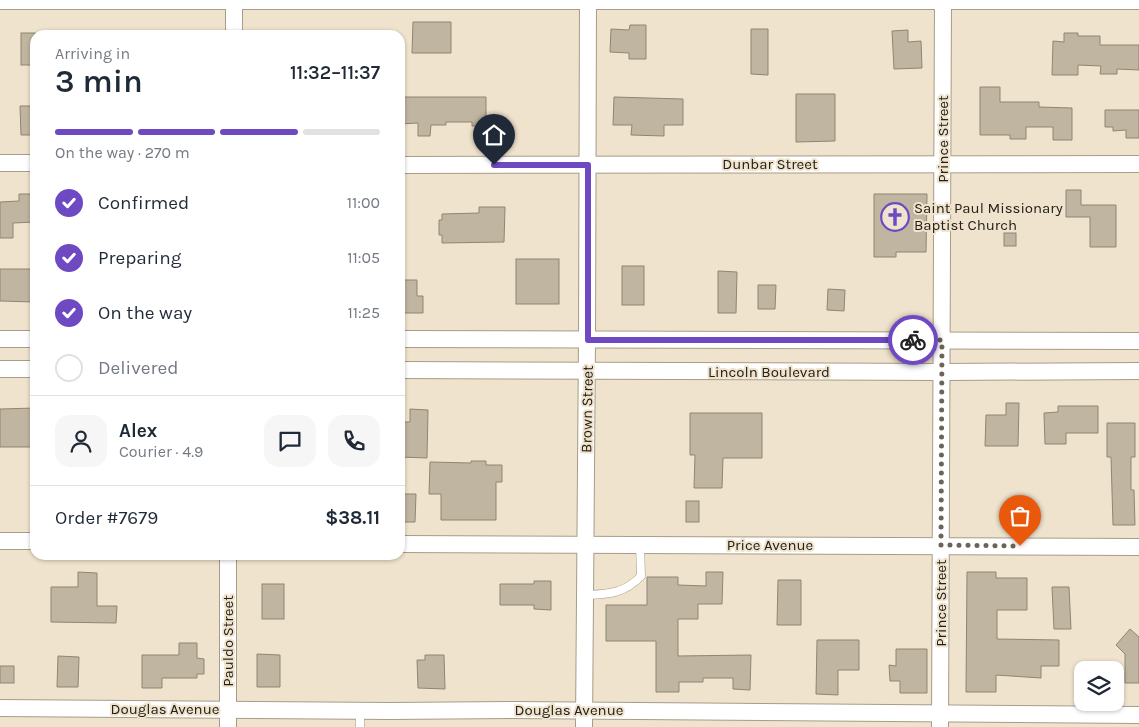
<!DOCTYPE html>
<html lang="en">
<head>
<meta charset="utf-8">
<style>
	:root { --surface:#fff; --page:#f6f6f7; --text:#1f2937; --muted:#747a83; --line:#e0e1e3; --accent:#6e49c2 }
	body { margin:0; font-family:Karla,sans-serif; background:var(--page); color:var(--text); height:100vh; display:flex; flex-direction:column; font-size:19px; white-space:nowrap }
	* { box-sizing:border-box; margin:0 }
	p { font-size:16px; color:var(--muted) }
	.icon { flex:none; width:28px; height:28px; fill:none; stroke:currentColor; stroke-width:2; stroke-linecap:round; stroke-linejoin:round }
	.map { position:relative; flex:1; overflow:hidden }
	.side { position:absolute; left:30px; top:30px; width:375px; height:530px; display:flex; flex-direction:column; background:var(--surface); border-radius:15px; box-shadow:0 1px 4px #0004 }
	.side>* { flex:none }
	.fabs { position:absolute; left:1074px; top:661px; display:grid; gap:10px }
	.fabs a { display:grid; place-items:center; width:50px; height:50px; border-radius:10px; background:var(--surface); box-shadow:0 1px 4px #0004; font-size:25px }
	.pin { position:absolute; display:grid; place-items:center; width:42px; height:42px; color:#fff; margin:-51px -21px; border-radius:50% 50% 50% 0; rotate:-45deg; box-shadow:0 0 5px #0007 }
	.pin .icon { rotate:45deg }
	.courier { position:absolute; display:grid; place-items:center; width:50px; height:50px; margin:-25px; border:4px solid #6e49c2; border-radius:50%; background:#fff; color:#222; box-shadow:0 1px 6px #0007 }
	.summary em { font-style:normal; font-weight:600 }
	.summary div { display:flex; flex-direction:column-reverse }
	.summary { display:flex; align-items:center; justify-content:space-between; height:85px; padding:0 25px }
	h1 { font-size:32px; font-weight:600; line-height:38px }
	.bar { display:grid; grid-template-columns:repeat(4,1fr); gap:8px 5px; align-content:center; height:60px; padding:0 25px }
	.bar i { height:6px; border-radius:4px; background:var(--line) }
	.bar .selected { background:var(--accent) }
	.bar p { grid-column:span 4 }
	.line { display:flex; align-items:center; gap:12px; padding:0 25px; border-top:1px solid var(--line) }
	.line div { flex:1 }
	.round { display:grid; place-items:center; flex:none; width:52px; height:52px; border-radius:15px; background:var(--page) }
	ol { padding:0 25px; list-style:none }
	li { display:flex; align-items:center; gap:15px; height:55px }
	li p { margin-inline-start:auto }
	li .icon { padding:5px; border-radius:50%; background:var(--accent); color:#fff; stroke-width:4 }
	li:last-child { color:var(--muted) }
	li i { width:28px; height:28px; border:2px solid var(--line); border-radius:50% }
	.map>svg:first-child { display:block }
	.building { fill:#c0b5a0; stroke:#8f8571 }
	.lines { fill:none; stroke-linecap:round; stroke-linejoin:round }
	.service-casing { stroke:#a79c87; stroke-width:9 }
	.minor-casing { stroke:#a79c87; stroke-width:18 }
	.service { stroke:#fff; stroke-width:8 }
	.minor { stroke:#fff; stroke-width:16 }
	.done { stroke:#6b6457; stroke-width:5; stroke-dasharray:0 9 }
	.route { stroke:#6e49c2; stroke-width:6 }
	.labels { text-anchor:middle; stroke-width:4; stroke-linejoin:round; paint-order:stroke }
	.street-label { font-size:15px; fill:#242018; stroke:#efe3cd }
	.poi-label { font-size:15px; fill:#242018; stroke:#efe3cd; text-anchor:start }
</style>
</head>
<body>
<div class="map">
<svg width="1139" height="727" viewBox="0 0 1139 727">
	<rect width="100%" height="100%" fill="#efe3cd"/>
	<g class="building">
		<polygon points="413,22 451,22 451,53 412,53"/>
		<polygon points="630,25 646,25 646,59 629,59 629,53 610,52 611,29 629,30"/>
		<polygon points="751,29 768,29 768,75 751,74"/>
		<polygon points="908,30 908,42 921,41 922,68 894,69 892,31"/>
		<rect x="21" y="33" width="14" height="32"/>
		<polygon points="1064,33 1078,33 1078,36 1100,36 1100,45 1139,45 1139,70 1117,69 1117,74 1100,74 1101,66 1078,65 1078,75 1052,75 1053,41 1064,42"/>
		<polygon points="980,87 1000,87 1000,102 1039,102 1039,107 1072,108 1072,140 1053,140 1053,127 1026,127 1026,139 1010,139 1010,135 980,135"/>
		<polygon points="796,94 835,94 835,141 796,142"/>
		<polygon points="400,97 486,97 486,125 472,126 472,122 446,122 446,125 431,125 430,136 418,136 418,123 400,124"/>
		<polygon points="614,97 683,99 683,125 664,125 664,136 631,135 632,125 613,125"/>
		<polygon points="20,106 35,106 35,135 21,135"/>
		<polygon points="1105,110 1139,110 1139,138 1126,138 1126,130 1113,131 1113,127 1105,127"/>
		<polygon points="1066,190 1081,190 1081,205 1116,205 1116,247 1090,247 1090,217 1066,217"/>
		<polygon points="19,194 35,194 35,222 13,223 13,238 0,238 0,202 19,201"/>
		<polygon points="874,194 927,194 926,252 896,252 896,257 874,257"/>
		<polygon points="479,207 505,207 504,242 442,243 442,235 439,235 439,220 442,220 442,214 479,213"/>
		<rect x="1004" y="233" width="12" height="13"/>
		<rect x="516" y="259" width="43" height="45"/>
		<rect x="622" y="266" width="22" height="39"/>
		<polygon points="0,269 35,269 35,302 0,301"/>
		<polygon points="718,271 737,272 736,313 718,313"/>
		<polygon points="404,280 417,280 417,296 423,296 423,313 400,313 400,300 404,300"/>
		<polygon points="758,285 776,285 775,309 758,309"/>
		<polygon points="828,289 845,290 844,311 827,310"/>
		<polygon points="1006,403 1019,403 1018,446 985,446 986,415 1006,415"/>
		<polygon points="1058,406 1098,406 1098,433 1066,433 1066,444 1045,444 1044,413 1058,412"/>
		<polygon points="35,408 35,447 0,447 0,409"/>
		<polygon points="410,409 428,410 427,458 400,457 400,422 410,422"/>
		<polygon points="690,413 762,413 762,458 723,458 722,488 694,488 695,455 690,455"/>
		<polygon points="1107,423 1135,423 1135,457 1131,457 1131,490 1134,490 1135,525 1113,525 1111,457 1107,457"/>
		<polygon points="471,461 486,461 486,465 502,465 502,482 496,482 496,520 441,520 441,494 429,494 430,462 471,463"/>
		<polygon points="400,494 416,494 415,522 400,522"/>
		<rect x="686" y="501" width="13" height="21"/>
		<polygon points="78,572 97,573 97,606 117,606 116,623 51,622 51,587 78,587"/>
		<polygon points="706,572 723,572 722,604 698,604 698,619 678,619 678,656 751,655 750,690 733,689 733,678 703,678 703,682 679,682 679,692 656,692 656,641 606,641 606,605 647,605 647,577 678,577 678,585 706,586"/>
		<polygon points="967,572 996,572 996,578 1027,578 1027,610 997,610 997,639 1059,640 1059,666 1041,666 1041,678 996,675 996,692 966,692"/>
		<polygon points="778,580 801,580 801,625 777,625"/>
		<polygon points="534,581 551,581 551,610 534,609 534,605 500,605 500,584 534,584"/>
		<rect x="262" y="584" width="22" height="35"/>
		<polygon points="1052,587 1069,587 1071,629 1054,629"/>
		<polygon points="1130,629 1139,637 1139,683 1125,683 1125,654 1116,645"/>
		<polygon points="817,640 859,640 859,670 838,670 838,695 816,694"/>
		<polygon points="179,643 197,643 197,658 204,659 204,674 197,674 197,678 162,678 162,688 142,688 142,655 179,655"/>
		<polygon points="896,649 927,649 927,693 900,693 900,681 890,681 889,665 896,666"/>
		<polygon points="257,654 280,655 280,687 257,687"/>
		<polygon points="425,655 444,655 445,689 418,688 417,660 425,660"/>
		<polygon points="58,656 79,657 78,687 57,687"/>
		<rect x="0" y="666" width="14" height="17"/>
	</g>
	<g class="lines">
		<defs>
			<g id="service">
				<path d="M 585,595 C 608,594 624,594 641,576 L 640,544"/>
				<polyline points="360,711 360,727"/>
			</g>
			<g id="minor">
				<polyline points="0,1 1139,1"/>
				<polyline points="234,35 234,0"/>
				<polyline points="0,163 35,163"/>
				<polyline points="400,165 1139,164"/>
				<polyline points="0,339 35,339"/>
				<polyline points="400,339 1139,341"/>
				<polyline points="0,369 35,369"/>
				<polyline points="400,370 943,372 1139,371"/>
				<polyline points="0,541 35,541"/>
				<polyline points="400,544 1139,547"/>
				<polyline points="0,708 390,711 513,710 1139,715"/>
				<polyline points="228,727 228,555"/>
				<polyline points="584,727 587,340 588,0"/>
				<polyline points="940,727 943,0"/>
			</g>
		</defs>
		<use href="#service" class="service-casing"/>
		<use href="#minor" class="minor-casing"/>
		<use href="#service" class="service"/>
		<use href="#minor" class="minor"/>
	</g>
	<g class="lines">
		<polyline class="done" points="913,340 942,340 941,545 1020,546"/>
		<polyline class="route" points="494,165 588,165 588,340 913,340"/>
	</g>
	<defs>
		<symbol id="church-ring" viewBox="-11 -11 22 22"><circle r="9.5" fill="#efe3cd" stroke="#6e49c2" stroke-width="1.5"/><path d="M-1.2-6h2.4v3.5h3.3v2.4h-3.3V6h-2.4V-.1h-3.3v-2.4h3.3Z" fill="#6e49c2"/></symbol>
	</defs>
	<g fill-rule="evenodd">
		<use href="#church-ring" x="879" y="201" width="32" height="32"/>
	</g>
	<g class="labels">
		<g class="street-label">
			<text transform="translate(943 139) rotate(-90)" y="5">Prince Street</text>
			<text x="770" y="169">Dunbar Street</text>
			<text x="769" y="377">Lincoln Boulevard</text>
			<text transform="translate(587 409) rotate(-89)" y="5">Brown Street</text>
			<text x="770" y="550">Price Avenue</text>
			<text transform="translate(941 603) rotate(-90)" y="5">Prince Street</text>
			<text transform="translate(228 641) rotate(-90)" y="5">Pauldo Street</text>
			<text x="165" y="714">Douglas Avenue</text>
			<text x="569" y="715">Douglas Avenue</text>
		</g>
		<g class="poi-label">
			<text x="914" y="213">Saint Paul Missionary<tspan x="914" dy="17">Baptist Church</tspan></text>
		</g>
	</g>
</svg>
<div class="fabs">
<a><svg class="icon" aria-label="layers" viewBox="0 0 24 24"><path d="M12 4l9 5-9 5-9-5zM3 14l9 5 9-5"/></svg></a>
</div>
<div class="pin" style="left:1020px;top:546px;background:#ea580c"><svg class="icon" aria-label="bag" viewBox="0 0 24 24"><path d="M5 8h14l-1 12H6zM9 8a3 3 0 0 1 6 0"/></svg></div>
<div class="pin" style="left:494px;top:165px;background:#1f2937"><svg class="icon" aria-label="home" viewBox="0 0 24 24"><path d="M3 11l9-7 9 7M6 9v11h12V9"/></svg></div>
<div class="courier" style="left:913px;top:340px"><svg class="icon" aria-label="bike" viewBox="0 0 24 24"><circle cx="6" cy="16" r="4"/><circle cx="18" cy="16" r="4"/><path d="M6 16l4-8h5l3 8M10 8l3 8H6M13 5h3"/></svg></div>
<section class="side">
<div class="summary"><div><h1>3 min</h1><p>Arriving in</p></div><em>11:32–11:37</em></div>
<div class="bar"><i class="selected"></i><i class="selected"></i><i class="selected"></i><i></i><p>On the way · 270 m</p></div>
<ol>
<li><svg class="icon" aria-label="check" viewBox="0 0 24 24"><path d="M5 12l5 5 9-10"/></svg>Confirmed<p>11:00</p></li>
<li><svg class="icon" aria-label="check" viewBox="0 0 24 24"><path d="M5 12l5 5 9-10"/></svg>Preparing<p>11:05</p></li>
<li><svg class="icon" aria-label="check" viewBox="0 0 24 24"><path d="M5 12l5 5 9-10"/></svg>On the way<p>11:25</p></li>
<li><i></i>Delivered</li>
</ol>
<div class="line" style="height:90px"><a class="round"><svg class="icon" aria-label="person" viewBox="0 0 24 24"><circle cx="12" cy="8" r="4"/><path d="M4 21q1-7 8-7t8 7"/></svg></a><div><b>Alex</b><p>Courier · 4.9</p></div><a class="round"><svg class="icon" aria-label="chat" viewBox="0 0 24 24"><path d="M4 5h16v11H9l-5 4z"/></svg></a><a class="round"><svg class="icon" aria-label="phone" viewBox="0 0 24 24"><path d="M5 4h4l2 5-3 2q2 4 5 5l2-3 5 2v4C11 20 4 13 5 4z"/></svg></a></div>
<div class="line" style="height:65px"><div>Order #7679</div><b>$38.11</b></div>
</section>
</div>
</body>
</html>
